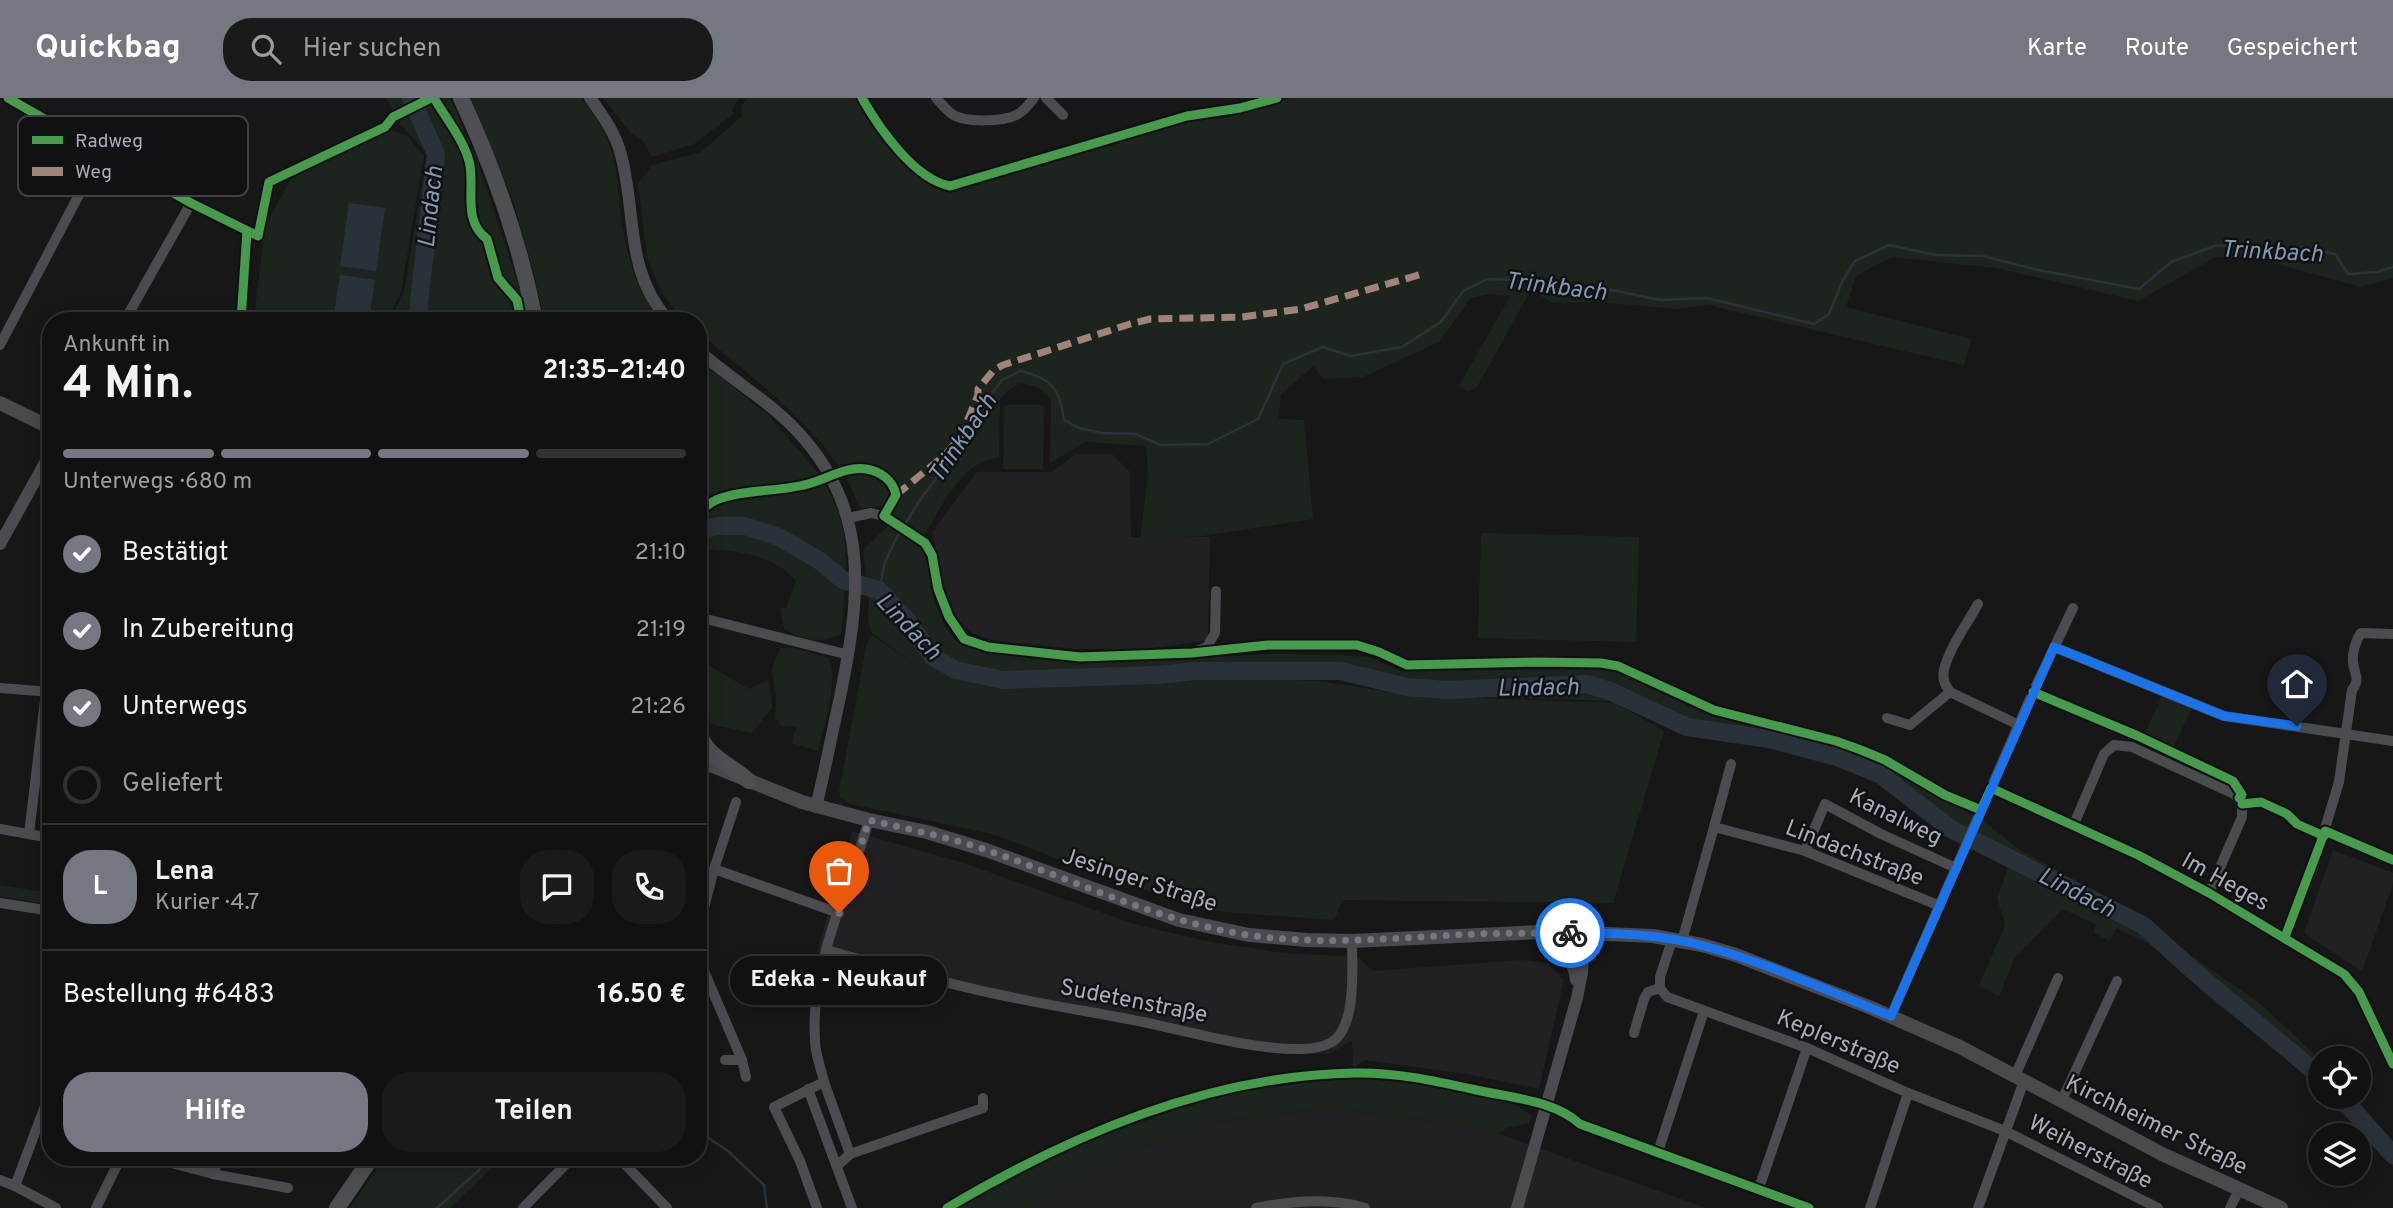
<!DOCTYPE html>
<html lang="de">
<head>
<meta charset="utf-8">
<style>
	:root { --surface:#111; --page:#1a1a1a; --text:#f1f3f6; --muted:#9c9d9f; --line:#303131; --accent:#757880 }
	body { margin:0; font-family:Overpass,sans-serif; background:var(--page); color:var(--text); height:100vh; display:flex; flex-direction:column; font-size:26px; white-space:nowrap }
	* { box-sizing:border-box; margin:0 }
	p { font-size:23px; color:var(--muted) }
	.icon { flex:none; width:38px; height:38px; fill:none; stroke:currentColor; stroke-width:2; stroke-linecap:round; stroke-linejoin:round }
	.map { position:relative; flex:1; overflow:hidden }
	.details { position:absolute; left:42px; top:214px; width:665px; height:854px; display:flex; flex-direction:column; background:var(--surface); border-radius:28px; box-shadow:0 4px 18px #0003,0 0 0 2px var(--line) }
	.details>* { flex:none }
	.tools { position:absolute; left:2308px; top:948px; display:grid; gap:14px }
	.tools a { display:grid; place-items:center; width:63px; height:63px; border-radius:50%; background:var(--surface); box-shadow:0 4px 18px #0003,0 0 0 2px var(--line); font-size:35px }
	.pin { position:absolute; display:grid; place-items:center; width:60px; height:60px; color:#fff; margin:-72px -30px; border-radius:50% 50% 50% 0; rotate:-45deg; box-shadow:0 0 7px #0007 }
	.pin .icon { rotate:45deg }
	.courier { position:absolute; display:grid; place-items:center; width:70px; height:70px; margin:-35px; border:5px solid #1a73e8; border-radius:50%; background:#fff; color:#222; box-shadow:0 2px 9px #0007 }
	.bubble { position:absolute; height:49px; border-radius:24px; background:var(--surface); box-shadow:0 4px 18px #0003,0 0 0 2px var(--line); font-size:23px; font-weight:700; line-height:49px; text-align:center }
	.summary em { font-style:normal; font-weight:700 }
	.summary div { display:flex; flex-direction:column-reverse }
	.summary { display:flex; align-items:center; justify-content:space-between; height:119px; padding:0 21px }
	h1 { font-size:46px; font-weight:700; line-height:52px }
	.bar { display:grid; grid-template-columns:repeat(4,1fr); gap:10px 7px; align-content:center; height:84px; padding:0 21px }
	.bar i { height:9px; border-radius:5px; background:var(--line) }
	.bar .on { background:var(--accent) }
	.bar p { grid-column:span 4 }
	.line { display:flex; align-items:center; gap:18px; padding:0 21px; border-top:2px solid var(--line) }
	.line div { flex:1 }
	.round { display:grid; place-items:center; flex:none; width:74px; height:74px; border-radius:28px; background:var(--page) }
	ol { padding:0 21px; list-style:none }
	li { display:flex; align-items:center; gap:21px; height:77px }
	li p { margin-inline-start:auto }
	li .icon { padding:7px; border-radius:50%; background:var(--accent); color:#fff; stroke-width:4 }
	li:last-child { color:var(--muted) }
	li i { width:38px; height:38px; border:4px solid var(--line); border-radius:50% }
	.cta { display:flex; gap:14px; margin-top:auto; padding:14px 21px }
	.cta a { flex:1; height:80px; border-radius:28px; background:var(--accent); color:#fff; font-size:28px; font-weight:700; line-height:80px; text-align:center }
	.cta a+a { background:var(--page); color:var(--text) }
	header { display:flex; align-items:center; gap:42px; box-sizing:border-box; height:98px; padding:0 35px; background:var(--accent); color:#fff }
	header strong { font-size:33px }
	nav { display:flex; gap:38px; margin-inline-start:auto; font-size:24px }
	.search { width:490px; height:63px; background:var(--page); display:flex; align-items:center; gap:18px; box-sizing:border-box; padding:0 24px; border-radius:28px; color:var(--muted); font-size:26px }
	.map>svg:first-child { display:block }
	.built { fill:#212123 }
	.green { fill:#1d241e }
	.water { fill:#2a3239 }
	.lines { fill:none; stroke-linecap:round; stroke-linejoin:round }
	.stream { stroke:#2a3239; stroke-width:2.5 }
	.river { stroke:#2a3239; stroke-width:18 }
	.minor { stroke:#4b4c50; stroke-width:10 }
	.tertiary { stroke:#4b4c50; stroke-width:12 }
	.secondary { stroke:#4a4a4e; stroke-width:14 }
	.primary { stroke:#4d4f52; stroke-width:16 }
	.quiet { stroke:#a18479; stroke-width:7; stroke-dasharray:14 7; stroke-linecap:butt }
	.cycleway-casing { stroke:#111113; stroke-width:13 }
	.cycleway { stroke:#469c4c; stroke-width:9 }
	.done { stroke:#757880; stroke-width:7; stroke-dasharray:0 12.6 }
	.route { stroke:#1a73e8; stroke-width:9 }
	.labels { text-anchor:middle; stroke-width:5; stroke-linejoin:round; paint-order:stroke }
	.street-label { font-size:23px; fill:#a8adb8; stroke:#111113 }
	.water-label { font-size:24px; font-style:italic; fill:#7f9bb3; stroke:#111113 }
	.key { fill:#111113; stroke:#3e4045; stroke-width:2 }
	.key-label { font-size:19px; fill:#a8adb8 }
</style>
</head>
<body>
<header>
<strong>Quickbag</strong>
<div class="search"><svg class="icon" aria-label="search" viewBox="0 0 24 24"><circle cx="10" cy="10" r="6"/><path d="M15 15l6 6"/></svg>Hier suchen</div>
<nav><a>Karte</a><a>Route</a><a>Gespeichert</a></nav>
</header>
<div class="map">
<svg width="2393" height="1110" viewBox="0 0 2393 1110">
	<rect width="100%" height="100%" fill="#171717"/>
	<g class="built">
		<polygon points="1075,356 1112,356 1130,374 1131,439 1210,439 1208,542 1142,552 1075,551 991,542 972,535 957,520 944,489 932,434 977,374 1052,374"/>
		<polygon points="852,733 964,765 1134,826 1211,844 1284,855 1358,859 1373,873 1522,862 1547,865 1564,881 1539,991 1467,976 1364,962 1353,970 1352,943 1328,956 1284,954 1000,901 817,854"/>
		<polygon points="2333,752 2393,775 2393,786 2362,873 2304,835"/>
		<polygon points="1329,1010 1480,1029 1706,1110 1030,1110 1110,1061 1214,1024"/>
	</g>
	<g class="green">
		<polygon points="386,0 450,0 476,59 522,198 527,222 390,222 404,194 427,56 401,27"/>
		<path d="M 468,0 L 581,0 C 592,15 603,29 609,47 C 619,73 618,100 622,127 C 628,163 638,193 659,222 L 544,222 L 535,179 L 512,99 Z"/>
		<polygon points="603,0 739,0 733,10 733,16 694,46 652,59 643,43 631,35"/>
		<path d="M 747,0 L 858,0 C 874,26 910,78 938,90 C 942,92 949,91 954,91 L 1101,47 L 1141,33 L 1187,21 L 1292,0 L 2393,0 L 2393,180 L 2360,189 L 2256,160 L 2216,159 L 2138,203 L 1996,170 L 1892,159 L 1856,178 L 1846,209 L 1971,241 L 1964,267 L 1708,207 L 1677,211 L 1599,204 L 1553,205 L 1531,192 L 1477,289 L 1468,293 L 1459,288 L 1510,198 L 1490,196 L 1471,200 L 1439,244 L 1363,279 L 1322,281 L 1314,267 L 1281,297 L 1279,321 L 1304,322 L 1313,421 L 1203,438 L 1140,441 L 1148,376 L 1146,348 L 1086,344 L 1050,365 L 1051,302 L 1039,290 L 1020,285 L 1007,293 L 1000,301 L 999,360 C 962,360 937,417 920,445 L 925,454 L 933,484 L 929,485 C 936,507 941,527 957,544 L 960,542 L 975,551 L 1080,562 L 1144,563 L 1272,556 L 1334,557 L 1369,559 L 1401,573 L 1610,571 L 1634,577 L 1714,614 L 1836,645 L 1884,664 L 1987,726 L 2020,752 L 2153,825 L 2193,859 L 2261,906 L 2320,962 L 2320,994 L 2281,953 L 2215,905 L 2152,847 L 2116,830 L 2110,843 L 2094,835 L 2096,826 L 2062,811 L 2014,861 L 1999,898 L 1979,888 L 2005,827 L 1997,800 L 2009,767 L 1957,739 L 1878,680 L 1765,643 L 1683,636 L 1614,603 L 1417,597 L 1355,583 L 1306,578 L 1233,576 L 1115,584 L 1232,580 L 1317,583 L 1417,598 L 1616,605 L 1664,633 L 1613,805 L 1343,802 L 1334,822 L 1224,814 L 1191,807 L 1095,775 L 992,736 L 851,706 L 841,700 L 839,694 L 867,544 L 872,537 L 917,568 L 872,535 L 868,524 L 869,504 L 863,452 L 887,429 L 892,410 L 899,398 L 889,390 L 890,401 L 885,408 L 863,410 L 859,408 C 854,398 851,387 845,378 C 809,320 750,278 698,234 L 698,222 L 684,222 L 681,220 L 661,194 L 647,159 L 638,86 L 652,67 L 701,54 L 742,18 L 741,9 Z"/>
		<polygon points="388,31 407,38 424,58 401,194 387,222 254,222 265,127 294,76"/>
		<polygon points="698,261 768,317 820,377 794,385 707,403 698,411"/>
		<polygon points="1004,307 1044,307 1043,371 1003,371"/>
		<path d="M 825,387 C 830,396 836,406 839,417 C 851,454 845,498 841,536 C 822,546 801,543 784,530 L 780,509 L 786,510 L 796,483 C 773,456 741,454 708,451 L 698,478 L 698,415 L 710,408 Z"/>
		<polygon points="1481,435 1639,439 1636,544 1478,540"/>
		<path d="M 780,550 L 793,550 L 829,560 C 838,586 824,626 818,653 L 792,645 L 796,629 L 781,628 L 775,620 L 776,600 L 772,571 Z"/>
		<polygon points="698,561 749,591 769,581 772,610 752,635 710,626"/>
		<polygon points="2162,598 2192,610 2172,652 2144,639"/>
		<polygon points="0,787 51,795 51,807 0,798"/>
		<path d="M 1358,979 L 1424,985 L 1510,1003 L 1531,1017 L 1529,1025 L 1506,1030 L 1499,1037 L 1480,1029 L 1329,1010 L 1214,1024 L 1110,1061 L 1030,1110 L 958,1110 C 1017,1075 1079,1044 1142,1020 L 1145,1023 L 1170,1014 L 1171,1010 L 1234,993 Z"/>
		<polygon points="2326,999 2355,999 2393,1043 2393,1069"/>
		<polygon points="385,1059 499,1059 488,1074 450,1110 350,1110"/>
	</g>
	<g class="water">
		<polygon points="349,105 385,110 376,173 340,168"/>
		<polygon points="340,177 375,182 369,222 333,222"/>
	</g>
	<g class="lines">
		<g class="stream">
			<path d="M 905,426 L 920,402 L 982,319 L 987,302 L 1001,283 L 1020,273 C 1052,280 1060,291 1064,322 L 1079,330 L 1102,335 L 1135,336 L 1161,347 L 1208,346 L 1258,321 L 1283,266 L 1323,249 L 1351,258 L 1402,249 L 1441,224 L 1463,193 L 1487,181 L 1537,183 L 1571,189 L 1617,193 L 1660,202 L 1707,200 L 1814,226 L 1829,216 L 1843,182 L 1855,163 L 1889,147 L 1936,157 L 1983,158 L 2038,172 L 2139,191 L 2171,164 L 2217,147 L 2277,153 L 2304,149 L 2335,156 L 2348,176 L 2377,174 L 2393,169"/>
			<polyline points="879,492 885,464 901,431"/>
			<polyline points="698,1033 728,1053 764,1087 767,1110"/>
			<polyline points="437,1110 480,1071 489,1059"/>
		</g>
		<g class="river">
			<polyline points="411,0 436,56 417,222"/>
			<polyline points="698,432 719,428 745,428 779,439 820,463 843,482 879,492 905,520 933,559 956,572 1003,582 1157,577 1195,573 1340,573 1407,589 1446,592 1586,586 1610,593 1687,629 1769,641 1837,659 1881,677 1951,731 2143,827 2190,870 2320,978"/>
			<polyline points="2341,999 2393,1057"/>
		</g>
		<g class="minor">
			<polyline points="8,0 191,105 258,138"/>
			<path d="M 936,0 C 941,5 946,12 952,16 C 964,25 1005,24 1018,16 C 1024,13 1030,5 1034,0"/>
			<polyline points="1046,0 1063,17"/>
			<polyline points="125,222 191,105"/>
			<polyline points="0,247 102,53"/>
			<polyline points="848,420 871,415 884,418 925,445 932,457 938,491 949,519 964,541 976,546 1080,559 1192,555 1207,549 1215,535 1216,493"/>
			<path d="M 1978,506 C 1967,526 1949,550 1944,572 C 1942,581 1945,587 1950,594 L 2019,627"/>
			<polyline points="698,519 849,557"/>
			<polyline points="2054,549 2224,618 2393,643"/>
			<polyline points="0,590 51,594"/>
			<polyline points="1887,620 1910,627 1950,594"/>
			<polyline points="1991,690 2138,757 2209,795 2344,876 2359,894 2393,966"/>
			<polyline points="2074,726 2104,656 2114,647 2132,649 2234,696 2242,706 2242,719 2209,795"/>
			<polyline points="1714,729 1731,666"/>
			<polyline points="0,731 51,740"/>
			<polyline points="2325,733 2393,762"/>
			<polyline points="29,736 46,594"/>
			<polyline points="1805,753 1825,706 1881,736 1956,770"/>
			<polyline points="714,771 839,815"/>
			<polyline points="0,805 51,813"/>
			<polyline points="698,833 714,771 736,704"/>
			<path d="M 2285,839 L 2313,770 L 2339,684 L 2352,592 C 2361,581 2354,576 2353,564 C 2352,555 2356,542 2361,535 L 2393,536"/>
			<polyline points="1672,842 1660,879 1660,890 1667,899 1807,950 1908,995 2005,1033 2158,1110"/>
			<polyline points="1682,843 1714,729 1805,753 1940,808"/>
			<path d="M 826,852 C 882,867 939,884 996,896 C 1045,907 1094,914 1143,924 C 1191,934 1253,952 1301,951 C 1311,951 1323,949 1332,944 C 1357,928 1352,869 1352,843"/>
			<polyline points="698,859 742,962 746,979"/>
			<polyline points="1891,918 2033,594 2073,510"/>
			<polyline points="1634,935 1644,901 1648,894 1660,890"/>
			<polyline points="725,962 742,962"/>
			<polyline points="2015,978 2058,880"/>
			<polyline points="824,984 850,1056"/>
			<polyline points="808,991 852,1110"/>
			<polyline points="2061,1004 2117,883"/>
			<polyline points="1606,1036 1809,1110"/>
			<polyline points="1658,1054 1704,913"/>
			<polyline points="149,1059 213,1076 288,1090"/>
			<polyline points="618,1059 667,1110"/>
			<polyline points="837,1068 850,1056 983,1010 983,1000"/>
			<polyline points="213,1076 219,1059"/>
			<polyline points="0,1082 15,1088 56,1110"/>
			<polyline points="15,1088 51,992"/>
			<polyline points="1759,1090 1807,950"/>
			<polyline points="96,1110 121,1059"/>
			<polyline points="523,1110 573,1059"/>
			<path d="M 817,1110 L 800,1063 L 774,1009 L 824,984 C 821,970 815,956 815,942 C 810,865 848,794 869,722"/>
			<path d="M 1256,1110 C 1291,1103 1330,1099 1365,1110"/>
			<polyline points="1870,1110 1908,995"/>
			<polyline points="1978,1110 2024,983"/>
			<polyline points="2230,1110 2239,1092"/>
		</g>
		<g class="tertiary">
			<path d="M 590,0 C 603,18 616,36 621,57 C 637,116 624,172 668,222"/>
			<path d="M 698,252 C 730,281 768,302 797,333 C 872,412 860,501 840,599 C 832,636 825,672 816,709"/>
			<polyline points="0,446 51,354"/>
			<path d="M 1540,834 C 1558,847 1574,859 1576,882"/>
			<polyline points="1517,1110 1577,900 1582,875 1584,835"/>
		</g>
		<g class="secondary">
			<polyline points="0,305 51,330"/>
			<polyline points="698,662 802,704 869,722 927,734 986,752 1179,822 1249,837 1307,842 1352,843 1540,834 1584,835 1653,838 1702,847 1736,857 1869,909 1960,949 2164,1057 2281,1110"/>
		</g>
		<g class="primary">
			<path d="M 461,0 C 494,71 520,145 535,222"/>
			<path d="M 698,632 C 705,658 730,666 749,683"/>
			<polyline points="337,1110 372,1059"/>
		</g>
		<polyline class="quiet" points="896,397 945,357 961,338 978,297 978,291 993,273 1003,267 1130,226 1150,221 1242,219 1301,211 1422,176"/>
		<defs>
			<g id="cycleway">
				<polyline points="8,0 191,105 258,138 269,84 385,29 393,19 431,0"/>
				<path d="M 434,0 C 445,19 463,41 469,63 C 476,88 461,122 487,141 L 498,180 L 517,202 L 521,222"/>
				<path d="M 862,0 C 879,30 914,81 950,88 L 1187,18 L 1240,10 L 1277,0"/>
				<polyline points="241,222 247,133"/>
				<path d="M 698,414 C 704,410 710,405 716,402 C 743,391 779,394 808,386 C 827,381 846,368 866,371 C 880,373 893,382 896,397 L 884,418 L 925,445 L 932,457 L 938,491 L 949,519 L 964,541 L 988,549 L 1080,559 L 1192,555 L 1268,547 L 1357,547 L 1379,554 L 1407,567 L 1538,564 L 1601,565 L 1618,568 L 1714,612 L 1836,643 L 1861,652 L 1885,662 L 1945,697 L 1981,712 L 1991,690 L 2138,757 L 2209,795 L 2344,876 L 2359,894 L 2393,966"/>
				<polyline points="2033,594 2138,638 2233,683 2242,697 2239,700"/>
				<polyline points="2242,706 2261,704 2287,716 2297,726 2324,738"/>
				<polyline points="2285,839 2325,733 2393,762"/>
				<path d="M 947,1110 C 1070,1037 1210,977 1355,975 C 1398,974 1440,984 1481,993 C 1514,1000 1555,1003 1580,1026 L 1809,1110"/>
			</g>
		</defs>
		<use href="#cycleway" class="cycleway-casing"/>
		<use href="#cycleway" class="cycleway"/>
	</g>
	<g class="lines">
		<path class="done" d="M 839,815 L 869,722 C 908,731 948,739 986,752 C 1073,781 1156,823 1248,837 C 1316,847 1385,841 1453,837 C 1492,835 1531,835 1570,835"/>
		<path class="route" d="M 1570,835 C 1614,835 1661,836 1704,848 C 1768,865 1830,894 1891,918 L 2054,549 L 2224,618 L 2297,628"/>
	</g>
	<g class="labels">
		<g class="street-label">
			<text transform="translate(1896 718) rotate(26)" y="8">Kanalweg</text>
			<text transform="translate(1855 754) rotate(21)" y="8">Lindachstraße</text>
			<text transform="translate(1140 781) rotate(18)" y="8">Jesinger Straße</text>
			<text transform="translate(2226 783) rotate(29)" y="8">Im Heges</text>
			<text transform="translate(1134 902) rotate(11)" y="8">Sudetenstraße</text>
			<text transform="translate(1839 943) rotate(23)" y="8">Keplerstraße</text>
			<text transform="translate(2157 1026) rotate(26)" y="8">Kirchheimer Straße</text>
			<text transform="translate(2091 1053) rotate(27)" y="8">Weiherstraße</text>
		</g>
		<g class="water-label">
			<text transform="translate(430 109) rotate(-84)" y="8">Lindach</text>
			<text transform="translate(2272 153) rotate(3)" y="8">Trinkbach</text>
			<text transform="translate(1556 188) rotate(7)" y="8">Trinkbach</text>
			<text transform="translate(962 340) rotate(-56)" y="8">Trinkbach</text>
			<text transform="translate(909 528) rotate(46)" y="8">Lindach</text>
			<text transform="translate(1538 589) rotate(-1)" y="8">Lindach</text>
			<text transform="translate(2077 794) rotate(27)" y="8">Lindach</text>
		</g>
	</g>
	<rect x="18" y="18" width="230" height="80" rx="10" class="key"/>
	<rect x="32" y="38" width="31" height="8" fill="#469c4c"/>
	<rect x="32" y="69" width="31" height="9" fill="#a18479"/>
	<g class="key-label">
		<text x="75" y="49">Radweg</text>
		<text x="75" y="80">Weg</text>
	</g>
</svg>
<div class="tools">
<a><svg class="icon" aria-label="locate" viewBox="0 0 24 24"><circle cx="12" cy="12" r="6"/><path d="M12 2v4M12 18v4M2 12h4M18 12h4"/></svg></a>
<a><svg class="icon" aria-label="layers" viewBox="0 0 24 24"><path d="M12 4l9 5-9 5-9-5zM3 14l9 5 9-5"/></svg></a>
</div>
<div class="pin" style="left:839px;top:815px;background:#ea580c"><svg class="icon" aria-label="bag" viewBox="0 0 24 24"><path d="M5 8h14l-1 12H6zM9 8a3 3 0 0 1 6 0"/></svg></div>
<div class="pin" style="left:2297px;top:628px;background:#1f2937"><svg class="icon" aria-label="home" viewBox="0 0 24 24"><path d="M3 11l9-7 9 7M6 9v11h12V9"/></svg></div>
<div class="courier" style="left:1570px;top:835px"><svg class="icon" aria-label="bike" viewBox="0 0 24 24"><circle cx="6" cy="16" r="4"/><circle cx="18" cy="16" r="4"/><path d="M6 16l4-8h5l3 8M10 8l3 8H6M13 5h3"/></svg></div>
<div class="bubble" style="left:730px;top:858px;width:217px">Edeka - Neukauf</div>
<section class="details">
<div class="summary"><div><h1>4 Min.</h1><p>Ankunft in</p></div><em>21:35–21:40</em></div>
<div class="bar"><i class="on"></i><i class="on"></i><i class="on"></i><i></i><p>Unterwegs · 680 m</p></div>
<ol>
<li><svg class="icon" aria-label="check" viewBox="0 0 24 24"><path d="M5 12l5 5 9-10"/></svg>Bestätigt<p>21:10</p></li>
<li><svg class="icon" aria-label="check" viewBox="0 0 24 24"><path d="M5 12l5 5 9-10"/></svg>In Zubereitung<p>21:19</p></li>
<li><svg class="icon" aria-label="check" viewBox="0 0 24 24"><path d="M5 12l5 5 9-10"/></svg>Unterwegs<p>21:26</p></li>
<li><i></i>Geliefert</li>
</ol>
<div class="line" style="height:126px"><b class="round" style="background:var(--accent);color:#fff">L</b><div><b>Lena</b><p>Kurier · 4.7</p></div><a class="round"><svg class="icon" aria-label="chat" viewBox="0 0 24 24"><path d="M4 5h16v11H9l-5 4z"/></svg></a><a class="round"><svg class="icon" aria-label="phone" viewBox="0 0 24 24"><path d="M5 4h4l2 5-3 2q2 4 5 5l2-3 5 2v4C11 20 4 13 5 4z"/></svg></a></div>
<div class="line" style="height:91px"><div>Bestellung #6483</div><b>16.50 €</b></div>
<div class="cta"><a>Hilfe</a><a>Teilen</a></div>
</section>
</div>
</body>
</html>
